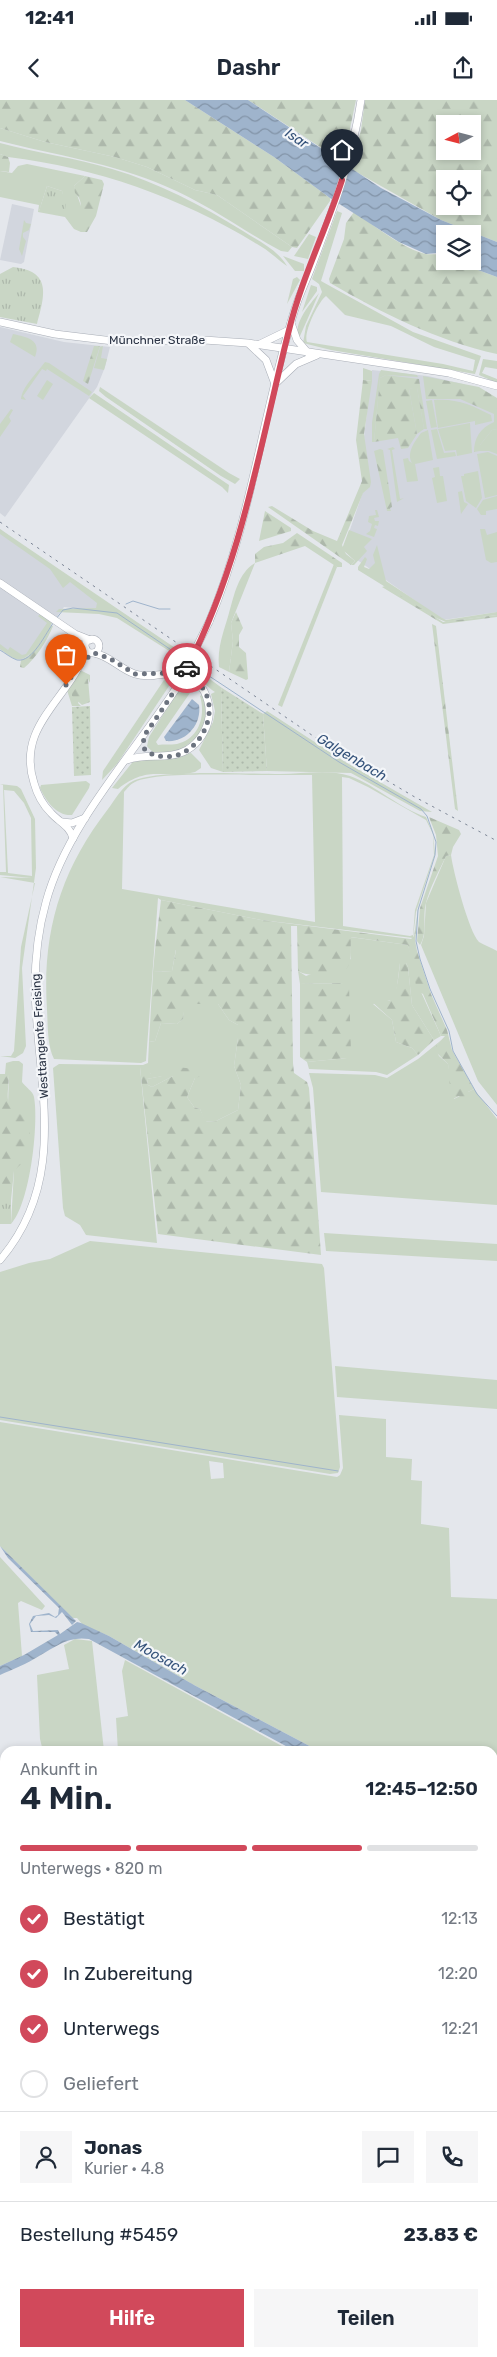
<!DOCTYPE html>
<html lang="de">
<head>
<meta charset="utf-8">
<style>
	:root { --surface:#fff; --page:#f6f6f7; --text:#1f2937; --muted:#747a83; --line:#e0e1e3; --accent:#d1495b }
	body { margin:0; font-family:Rubik,sans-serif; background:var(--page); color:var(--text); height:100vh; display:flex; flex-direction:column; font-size:19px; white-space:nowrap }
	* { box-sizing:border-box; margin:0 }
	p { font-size:16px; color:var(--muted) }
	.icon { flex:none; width:28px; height:28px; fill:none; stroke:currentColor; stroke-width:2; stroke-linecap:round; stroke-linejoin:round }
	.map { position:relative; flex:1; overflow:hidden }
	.side { position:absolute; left:0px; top:1646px; width:498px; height:611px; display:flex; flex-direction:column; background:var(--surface); border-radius:15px 15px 0 0; box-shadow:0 2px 8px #0003 }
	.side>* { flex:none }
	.needle { width:32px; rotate:263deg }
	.controls { position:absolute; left:436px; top:15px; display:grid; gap:10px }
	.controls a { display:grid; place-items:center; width:45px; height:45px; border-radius:0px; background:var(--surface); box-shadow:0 2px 8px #0003; font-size:25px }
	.pin { position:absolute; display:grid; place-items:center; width:42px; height:42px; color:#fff; margin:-51px -21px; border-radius:50% 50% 50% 0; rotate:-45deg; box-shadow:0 0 5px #0007 }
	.pin .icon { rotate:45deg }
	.courier { position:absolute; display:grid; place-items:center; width:50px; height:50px; margin:-25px; border:4px solid #d1495b; border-radius:50%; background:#fff; color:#222; box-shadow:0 1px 6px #0007 }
	.summary em { font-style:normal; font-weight:600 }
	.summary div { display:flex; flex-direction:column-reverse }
	.summary { display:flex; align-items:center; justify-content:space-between; height:85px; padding:0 20px }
	h1 { font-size:32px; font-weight:600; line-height:38px }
	.bar { display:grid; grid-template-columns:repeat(4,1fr); gap:8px 5px; align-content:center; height:60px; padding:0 20px }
	.bar i { height:6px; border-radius:4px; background:var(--line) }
	.bar .selected { background:var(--accent) }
	.bar p { grid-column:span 4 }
	.line { display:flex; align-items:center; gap:12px; padding:0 20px; border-top:1px solid var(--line) }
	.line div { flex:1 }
	.round { display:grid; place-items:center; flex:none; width:52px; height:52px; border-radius:0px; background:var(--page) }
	ol { padding:0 20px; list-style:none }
	li { display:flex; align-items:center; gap:15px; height:55px }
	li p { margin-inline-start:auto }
	li .icon { padding:5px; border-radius:50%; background:var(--accent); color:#fff; stroke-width:4 }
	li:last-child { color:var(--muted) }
	li i { width:28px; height:28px; border:2px solid var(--line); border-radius:50% }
	.cta { display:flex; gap:10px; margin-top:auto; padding:10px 20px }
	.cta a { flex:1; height:58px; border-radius:0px; background:var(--accent); color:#fff; font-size:20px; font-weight:600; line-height:58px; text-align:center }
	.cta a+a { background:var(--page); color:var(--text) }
	.status { display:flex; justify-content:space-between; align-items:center; height:35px; padding:0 25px; background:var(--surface); direction:ltr }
	.status svg { height:14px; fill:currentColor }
	header { display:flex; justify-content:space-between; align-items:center; height:65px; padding:0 20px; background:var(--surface); font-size:22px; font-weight:600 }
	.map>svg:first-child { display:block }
	.built { fill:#d2d6de }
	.grass { fill:#c9d6c5; fill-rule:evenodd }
	.forest { fill:url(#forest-firs); fill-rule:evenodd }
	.park { fill:url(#park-tufts) }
	.garden { fill:url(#garden-dots) }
	.water { fill:url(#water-waves) }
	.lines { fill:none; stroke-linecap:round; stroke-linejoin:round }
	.stream { stroke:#9fb4cc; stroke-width:1 }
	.secondary-casing { stroke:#a9aeb7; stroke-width:8 }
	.secondary { stroke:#fff; stroke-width:7 }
	.rail { stroke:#7d8696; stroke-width:1; stroke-dasharray:2.5 5; stroke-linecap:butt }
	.secondary-bridge-casing { stroke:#a9aeb7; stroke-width:8; stroke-linecap:butt }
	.secondary-bridge { stroke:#fff; stroke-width:7 }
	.done { stroke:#6c737f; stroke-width:5; stroke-dasharray:0 9 }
	.route { stroke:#d1495b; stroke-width:6 }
	.labels { text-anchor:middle; stroke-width:4.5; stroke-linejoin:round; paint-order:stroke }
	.street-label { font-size:12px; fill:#2b3445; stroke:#f4f6f9 }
	.water-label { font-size:14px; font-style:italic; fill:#34527a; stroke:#f4f6f9 }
</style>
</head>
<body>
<div class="status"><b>12:41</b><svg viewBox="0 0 49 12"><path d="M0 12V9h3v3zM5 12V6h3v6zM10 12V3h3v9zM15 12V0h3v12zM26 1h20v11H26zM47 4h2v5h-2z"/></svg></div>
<header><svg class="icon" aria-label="back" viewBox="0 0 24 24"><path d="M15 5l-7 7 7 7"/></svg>Dashr<svg class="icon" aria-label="share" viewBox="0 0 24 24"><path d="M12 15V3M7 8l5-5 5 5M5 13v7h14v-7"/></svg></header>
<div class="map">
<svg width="497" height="2257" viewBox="0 0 497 2257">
	<defs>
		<pattern id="forest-firs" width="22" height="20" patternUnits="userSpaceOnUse" patternTransform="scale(1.25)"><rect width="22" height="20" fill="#c9d6c5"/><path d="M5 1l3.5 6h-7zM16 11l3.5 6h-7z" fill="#adb8ab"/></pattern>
		<pattern id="park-tufts" width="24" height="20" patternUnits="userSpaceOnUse" patternTransform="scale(1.25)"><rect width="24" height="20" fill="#c9d6c5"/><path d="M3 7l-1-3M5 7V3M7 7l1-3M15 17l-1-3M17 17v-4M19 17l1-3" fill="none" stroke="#adb8ab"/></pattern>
		<pattern id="garden-dots" width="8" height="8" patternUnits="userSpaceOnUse" patternTransform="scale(1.25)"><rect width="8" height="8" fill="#c9d6c5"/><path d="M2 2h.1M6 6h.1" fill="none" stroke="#adb8ab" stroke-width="1.8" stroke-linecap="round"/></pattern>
		<pattern id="water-waves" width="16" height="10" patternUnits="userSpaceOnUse" patternTransform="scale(1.25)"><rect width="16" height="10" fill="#9fb4cc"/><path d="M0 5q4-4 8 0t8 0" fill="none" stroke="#8293a7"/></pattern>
	</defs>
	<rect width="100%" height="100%" fill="#e4e7ec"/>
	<g class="built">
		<polygon points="12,104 34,109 24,162 21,164 0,160"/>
		<polygon points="0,227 64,242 110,247 105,267 97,287 5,417 0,413"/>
		<polygon points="372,270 428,276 463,284 497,299 497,512 443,520 343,450 367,380 364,337"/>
		<polygon points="0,429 113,512 64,507 28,556 21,560 14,559 0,549"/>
	</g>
	<g class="grass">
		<path d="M 0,28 L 45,42 L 115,57 L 147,67 L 195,90 L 217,95 L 292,147 L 288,152 L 281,151 C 242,130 206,103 165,86 C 112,63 55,55 0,41 Z"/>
		<path d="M 0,43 C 37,53 76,58 112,69 C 159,83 201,105 243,131 C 258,141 278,150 287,166 C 277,159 268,150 257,144 C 180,97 97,68 8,57 L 0,54 Z"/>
		<path d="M 27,64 L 85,76 L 74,86 L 81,106 L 81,132 L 74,129 L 65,117 L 38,112 L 39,105 L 0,97 L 0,71 L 12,73 L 18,66 ZM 47,86 L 62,91 L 64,104 L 39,111 Z"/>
		<path d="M 337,111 L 342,113 L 321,181 L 413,232 L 481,256 L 475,274 L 331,250 L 303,243 L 306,226 L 322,192 L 319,184 L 312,179 ZM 326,196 L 345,215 L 391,226 L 434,247 L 475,260 L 473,271 L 443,264 L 307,242 C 303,233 318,202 326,196 Z"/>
		<polygon points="24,120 26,123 31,124 29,130 23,133 23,137 26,141 22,156 19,149"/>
		<polygon points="309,134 316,137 308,159 294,156"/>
		<polygon points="283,156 304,164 304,171 295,171"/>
		<polygon points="297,177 300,180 287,204 293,179"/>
		<polygon points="311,185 317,187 317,191 302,212"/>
		<path d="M 319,193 L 300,236 L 298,237 C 294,222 310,204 319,193 Z"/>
		<path d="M 13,234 C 27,237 42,240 35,257 L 10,242 Z"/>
		<polygon points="103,246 101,258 107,259 104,270 94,268 100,247"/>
		<polygon points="483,259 497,261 497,269 485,267 482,273 497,279 497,283 479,275"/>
		<path d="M 45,262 L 49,263 L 92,292 L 89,296 L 47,269 L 46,271 L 42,269 L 23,296 L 26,300 L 21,299 C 22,287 37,273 45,262 Z"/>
		<polygon points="363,268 372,271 372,281 363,280"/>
		<polygon points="381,270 417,275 418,277 386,275 380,278 374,342 372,342 372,323 379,274"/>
		<polygon points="47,280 53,284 43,300 37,296"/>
		<polygon points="100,287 229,373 240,379 235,384 221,376 106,297 99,291"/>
		<polygon points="417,287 424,329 417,334 409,289"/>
		<polygon points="94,293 226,383 229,385 228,393 222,387 89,298"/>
		<polygon points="432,300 437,327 431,328 426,301"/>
		<path d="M 434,300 C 456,298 472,305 491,315 L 492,321 L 475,325 L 475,321 L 438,328 Z"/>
		<polygon points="11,309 13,310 9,317 11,321 0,337 0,324"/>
		<polygon points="470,323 472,353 457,356 456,350 445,351 438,329"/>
		<polygon points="437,329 444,353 455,352 456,356 437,359 431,330"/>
		<polygon points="497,329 497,354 489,351 480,351 480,345 492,330"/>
		<path d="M 428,330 L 433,360 L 415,364 L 418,381 L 407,382 L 403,359 L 408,358 L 409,361 L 412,363 C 406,353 415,341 421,333 Z"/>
		<polygon points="393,347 395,349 392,350 400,399 404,398 397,402 390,350 387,349"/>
		<polygon points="488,352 497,356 497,395 485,398 477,354"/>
		<polygon points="439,367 440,376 443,376 447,401 437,403 432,378 435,377 433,368"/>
		<polygon points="478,371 482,398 476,408 466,401 461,376 464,376 464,374"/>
		<polygon points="462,391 464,402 468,404 461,414 458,392"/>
		<polygon points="497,396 497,409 486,411 486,415 481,415 477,409 483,400"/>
		<polygon points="375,410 377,410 379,417 374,418 375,421 379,421 378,426 375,425 374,428 377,429 374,437 366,434 370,431 372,424 368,422 369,416 376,415"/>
		<polygon points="0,429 187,556 185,561 117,518 99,514 56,512 59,509 96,508 97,503 70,482 63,488 50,469 0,434"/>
		<polygon points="480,429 485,429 487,435 497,432 497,462 491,463 486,460"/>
		<polygon points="349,430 372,439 364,447 367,451 354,465 351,465 355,461 342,449"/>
		<polygon points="377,445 386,481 442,518 446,520 497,512 497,515 446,522 434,517 358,470 358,467 365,457 367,459 364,467 369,469 375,463 373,455"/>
		<path d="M 255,463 L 231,523 L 233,541 L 229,572 L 219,567 C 217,547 224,531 229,513 C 234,496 238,473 255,463 Z"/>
		<polygon points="334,464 337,467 282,607 278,605"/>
		<path d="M 41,514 L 52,523 C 46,532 31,558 21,559 C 14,561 6,553 0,549 L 0,544 L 8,550 L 10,547 L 22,555 L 26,554 L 47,523 L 38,516 Z"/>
		<path d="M 192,566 L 222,588 L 221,591 L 223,672 L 211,668 L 199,650 L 213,622 L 215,611 L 211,594 L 215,592 C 207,587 200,578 189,572 Z"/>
		<polygon points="80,570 90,575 90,583 88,579 78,603 81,606 72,606 67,590"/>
		<polygon points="166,577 175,577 117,664 102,680 103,671"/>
		<path d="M 186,578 L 193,582 L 192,590 L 156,642 L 158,645 C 163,644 171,645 177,644 C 199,639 206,616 200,596 L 203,594 C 204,601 208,611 207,618 C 204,639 163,669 147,646 L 149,637 Z"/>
		<polygon points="267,611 347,663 432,712 420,711 351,673 267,671 263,614"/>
		<path d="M 191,653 L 201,663 L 201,668 L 195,672 C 163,680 150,664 118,689 L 112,688 L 135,659 L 166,659 Z"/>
		<path d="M 280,674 C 302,674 329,669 350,676 C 377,686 399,708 426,717 L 433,733 L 435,754 L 416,812 L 413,838 L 261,820 L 161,800 L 158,798 L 146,961 L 141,963 L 54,959 C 47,945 48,925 47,910 C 42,833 60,771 108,709 C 115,700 122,686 133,681 C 160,669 246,674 280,674 ZM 254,675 L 312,675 L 315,822 L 122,789 L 124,692 C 127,689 130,684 135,682 C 155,672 229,675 254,675 ZM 342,677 L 349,678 L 368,687 L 426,720 L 433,734 L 434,755 L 415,810 L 413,835 L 410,836 L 343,826 Z"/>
		<path d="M 86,681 L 90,684 L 89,688 L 72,715 C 56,716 46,701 40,688 L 41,685 Z"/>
		<path d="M 0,684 L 17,686 L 21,689 L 35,719 L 36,768 L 22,868 L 26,946 L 23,953 L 15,958 L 0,956 L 11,956 L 14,951 L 21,847 L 35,783 L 0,777 L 32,778 L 0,775 L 0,772 L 6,772 L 3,685 ZM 4,690 L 14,691 L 24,703 L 31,718 L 32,776 L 8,773 Z"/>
		<path d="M 451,755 C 453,771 469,832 479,842 C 484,845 492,848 497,851 L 497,1005 L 478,981 L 421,845 L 424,836 L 426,803 L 446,756 Z"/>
		<polygon points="350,837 408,845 421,892 441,936 434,940 412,905 408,867 406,863 400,863 396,894 392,900 373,904 392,920 396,942 412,948 418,955 387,975 376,972 309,969 307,962 347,958 344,883 300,884 298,871 306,876 351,859"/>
		<polygon points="176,849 172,871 153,872 155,850"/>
		<polygon points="184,904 218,904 229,920 238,925 238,938 234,966 241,985 238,1010 216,1021 205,1022 200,1009 194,1007 187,997 195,978 173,976 152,987 148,985 147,979 162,976 151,974 140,967 157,1143 86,1135 80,1125 65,1116 63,1108 53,968 59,964 143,965 148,963 149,942 155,941 161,923 177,924 183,919"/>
		<polygon points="444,938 435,947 439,956 448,964 454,999 474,989 497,1019 497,1105 321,1092 313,988 309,973 375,975 387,978 418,959"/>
		<path d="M 13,961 L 19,961 L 23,964 L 22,982 C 25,987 33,991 34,997 C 39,1024 30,1104 11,1124 L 14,1071 L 12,1010 L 8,1004 L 9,975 L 5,974 L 6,963 Z"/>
		<polygon points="324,1133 497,1144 497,1161 326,1151"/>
		<polygon points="90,1141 322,1164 324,1168 340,1367 338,1373 330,1374 0,1320 0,1172 29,1163 50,1159"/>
		<polygon points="335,1266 497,1280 497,1309 337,1297"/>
		<path d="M 339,1315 L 386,1319 L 386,1357 L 412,1359 L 411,1380 L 422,1381 L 421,1424 L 449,1428 L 451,1497 L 497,1499 L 497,1710 L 493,1712 L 492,1651 L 319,1651 L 194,1585 L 109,1536 L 83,1525 L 77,1518 L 72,1518 L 0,1446 L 0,1322 L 337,1377 L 340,1375 L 343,1368 ZM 209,1361 L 223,1363 L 224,1378 L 211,1379 Z"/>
		<polygon points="0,1457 45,1506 42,1510 21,1501 18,1503 22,1556 0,1566"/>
		<polygon points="75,1539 92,1541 104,1651 43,1651 40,1639 37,1575 69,1569 64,1545"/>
		<polygon points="125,1560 291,1651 118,1651 116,1618 128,1616 122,1571"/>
		<polygon points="5,1678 5,1858 0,1857 0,1679"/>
		<polygon points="493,1761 497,1764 497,1922 492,1921 492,1823 496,1823 493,1821"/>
		<polygon points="0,1864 5,1864 5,2252 302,2252 302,2257 0,2257"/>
		<polygon points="493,1930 497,1930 497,2257 333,2257 333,2252 492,2252"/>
	</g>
	<g class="forest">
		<polygon points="0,0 185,0 274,57 330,98 330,101 297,148 292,147 217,95 195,90 147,67 115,57 45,42 0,28"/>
		<polygon points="248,0 356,0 343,62 259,7"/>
		<path d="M 365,0 L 497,0 L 497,142 L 441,120 L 351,69 L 361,30 ZM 445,24 L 472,24 L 472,51 L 445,51 ZM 445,79 L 472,79 L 472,106 L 445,106 Z"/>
		<polygon points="0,54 8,57 10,63 9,72 0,71"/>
		<path d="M 85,76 L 102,80 L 104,84 L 96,116 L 87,132 L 81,132 C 78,119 86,102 75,93 L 74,86 Z"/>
		<path d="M 354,112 C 372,124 405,150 426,154 C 434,155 437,153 445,157 L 445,161 L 454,161 L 497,177 L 497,254 C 438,241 382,213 330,183 L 329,179 L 344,139 L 346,123 Z"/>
		<polygon points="94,246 100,246 88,284 83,281"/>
		<polygon points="386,275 419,279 427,329 424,329 417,288 409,289 417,334 408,348 401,349 398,338 374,342 380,278"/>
		<path d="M 423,276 L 479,287 L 497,298 L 497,329 L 492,330 L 480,345 L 480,351 L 474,352 C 474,338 480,328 494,322 L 494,314 L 460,299 L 426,299 Z"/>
		<polygon points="363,280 372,281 364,334 371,382 370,387 363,393 342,445 346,454 355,461 351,465 268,407 272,406 313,431 337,441 362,381 356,340"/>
		<polygon points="380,349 383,350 392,407 390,408 391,411 387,411 374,351"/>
		<polygon points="265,411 291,428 291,431 259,441"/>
		<polygon points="297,433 342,463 342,467 337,467 305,446 255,463 255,454 264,447 283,443"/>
		<polygon points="385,486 443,522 497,515 497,517 443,524 382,487"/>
		<polygon points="236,512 243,528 239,535 239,547 246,553 248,579 246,580 229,572 233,541 231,523"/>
		<polygon points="432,524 436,526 458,711 455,709"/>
		<path d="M 50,525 L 53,526 C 47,541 36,558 24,568 L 20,567 L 21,560 L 28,556 Z"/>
		<polygon points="84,578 88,579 90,602 82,605 72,596 72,593"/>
		<path d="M 429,717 L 459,730 L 461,734 L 453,747 L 451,755 L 446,756 C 439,771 430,787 426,803 C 422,817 428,833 420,845 L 417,841 L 420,808 L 438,756 L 436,735 Z"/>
		<path d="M 161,800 L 261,820 L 411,839 L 414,836 L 419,803 L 415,840 L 417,851 L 431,894 L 447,930 L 452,950 L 474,989 L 468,992 L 469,999 L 463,1000 L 459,996 L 451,1000 L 448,964 L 435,951 L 435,947 L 445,936 L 441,936 L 423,894 L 417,891 L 408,845 L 351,837 C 350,847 353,860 347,868 C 339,878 308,877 298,871 L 297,826 L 291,826 L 293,963 L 294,973 L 307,982 L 309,988 L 321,1155 L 158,1134 L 140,967 L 143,965 L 151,974 L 162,972 L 163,976 L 147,979 L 148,985 L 152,987 L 173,976 L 177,967 L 203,970 L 202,976 L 195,978 L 187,997 L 194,1007 L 200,1009 L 206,1022 L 216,1021 L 238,1010 L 241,985 L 234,966 L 238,938 L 238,925 L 229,920 L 218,904 L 185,904 L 183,919 L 177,924 L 161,923 L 155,941 L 149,942 L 153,872 L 172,871 L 176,850 L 155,850 Z"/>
		<path d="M 400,863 L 406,863 L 408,867 L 412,905 L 434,940 L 418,955 L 412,948 L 396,942 L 392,920 L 371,901 L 375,897 C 379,898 384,901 388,901 C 397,901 399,871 400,863 Z"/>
		<polygon points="344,883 349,885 351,953 347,958 307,962 300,957 300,884"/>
		<path d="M 0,974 L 9,974 C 8,1002 2,1005 29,1019 L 31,1054 L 14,1071 L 11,1100 L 0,1100 Z"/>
		<rect x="302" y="2253" width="31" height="4"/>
	</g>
	<g class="park">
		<polygon points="47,86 62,91 66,105 64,116 39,111"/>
		<path d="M 13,167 C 52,171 45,195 37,224 L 0,217 L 0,174 Z"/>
		<rect x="0" y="1100" width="11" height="24"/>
	</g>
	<g class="garden">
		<polygon points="222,588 263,614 267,671 223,672 221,591"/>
		<polygon points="90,606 91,675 74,676 72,607"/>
	</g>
	<g class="water">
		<polygon points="185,0 248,0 381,88 441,120 497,142 497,177 454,161 472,161 472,134 445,134 445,157 437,153 426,154 399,142 330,98 274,57"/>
		<path d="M 192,599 L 199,605 C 202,624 186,643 166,641 L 164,637 Z"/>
		<path d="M 0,1446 L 76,1521 L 72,1525 L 62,1512 L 56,1518 L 49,1515 L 36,1516 L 30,1524 L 33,1531 L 58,1530 L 60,1534 L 77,1522 L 81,1523 L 109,1536 L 194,1585 L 319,1651 L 295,1651 L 89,1539 C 68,1536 57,1546 39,1556 C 27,1564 13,1569 0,1575 L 0,1566 L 24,1555 L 58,1535 L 55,1532 L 31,1532 L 29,1524 L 33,1516 L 49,1513 L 55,1517 L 58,1515 L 59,1508 L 8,1458 Z"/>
	</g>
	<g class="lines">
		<g class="stream">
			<polyline points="126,504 133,501 159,509 170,509"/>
			<polyline points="56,519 63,510 73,508 117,513 186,560"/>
			<path d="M 0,550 C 5,553 11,558 17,560 C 33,563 46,532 54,522"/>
			<polyline points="191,564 339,662 421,709 427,716 436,742 435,755 418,810 416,841 420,859 430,889 449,931 453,951 477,994 497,1016"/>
			<polyline points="0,1317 338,1371"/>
			<polyline points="214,1651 247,1647"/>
			<polyline points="0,1676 5,1676"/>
			<polyline points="0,1746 5,1746"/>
			<polyline points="0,1865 5,1865"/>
			<polyline points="492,1929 497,1929"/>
			<polyline points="492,1961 494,1964"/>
			<polyline points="492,2076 497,2089"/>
			<polyline points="492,2169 497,2169"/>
			<polyline points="0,2208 5,2222"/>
			<polyline points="15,2252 17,2257"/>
		</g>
		<defs>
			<g id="secondary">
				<polyline points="0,222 55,234 113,241 204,240 248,243 449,273 497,286"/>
				<polyline points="291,223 297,240 308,253"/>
				<polyline points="249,244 266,260 275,284"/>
				<polyline points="260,244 289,230"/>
				<polyline points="277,282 296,264 317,255"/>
				<polyline points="0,483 75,534 90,540"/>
				<path d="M 209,522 C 251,423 262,315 294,212 C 299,195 307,179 313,163 C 333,110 353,56 361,0"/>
				<circle cx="92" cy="546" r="7"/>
				<path d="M 94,553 C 110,556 120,569 135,574 C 159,582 185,559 204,591 C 208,599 210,608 209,617 C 207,630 199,643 187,650 C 168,661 147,652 127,660"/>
				<polyline points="62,722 72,723 85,718"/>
				<path d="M 73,738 C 70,726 59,722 51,713 C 43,705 37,694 34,683 C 15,624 72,598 86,549"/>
				<path d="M 0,1160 C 70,1078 37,984 35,888 C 35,859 38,830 46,802 C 67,725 131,657 175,590"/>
			</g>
		</defs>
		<use href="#secondary" class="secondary-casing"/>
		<use href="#secondary" class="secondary"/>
		<polyline class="rail" points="0,422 322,642 413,696 497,741"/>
		<defs>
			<polyline id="secondary-bridge" points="175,590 209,522"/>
		</defs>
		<use href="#secondary-bridge" class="secondary-bridge-casing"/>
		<use href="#secondary-bridge" class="secondary-bridge"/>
	</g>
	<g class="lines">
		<path class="done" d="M 66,585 L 81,562 L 94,553 L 109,558 L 135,574 L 178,573 C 239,587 201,678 147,652 L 143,647 L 144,636 C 159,614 175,592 187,568"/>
		<path class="route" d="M 187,568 C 242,462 260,345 289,230 C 301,180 326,130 342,80"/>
	</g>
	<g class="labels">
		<g class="street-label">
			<text x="157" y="244">Münchner Straße</text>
			<text transform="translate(40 936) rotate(-94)" y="4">Westtangente Freising</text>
		</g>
		<g class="water-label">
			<text transform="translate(297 38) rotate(33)" y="5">Isar</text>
			<text transform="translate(352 657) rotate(31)" y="5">Galgenbach</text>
			<text transform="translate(161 1557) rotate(29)" y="5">Moosach</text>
		</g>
	</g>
</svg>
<div class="controls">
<a><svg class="needle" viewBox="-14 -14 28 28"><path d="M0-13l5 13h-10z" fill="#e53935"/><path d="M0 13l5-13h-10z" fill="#747a83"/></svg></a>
<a><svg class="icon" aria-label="locate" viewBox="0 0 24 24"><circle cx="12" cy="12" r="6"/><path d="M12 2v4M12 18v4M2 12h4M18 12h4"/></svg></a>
<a><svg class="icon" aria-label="layers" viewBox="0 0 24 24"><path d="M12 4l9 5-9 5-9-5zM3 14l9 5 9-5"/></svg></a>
</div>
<div class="pin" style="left:66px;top:585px;background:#ea580c"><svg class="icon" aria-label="bag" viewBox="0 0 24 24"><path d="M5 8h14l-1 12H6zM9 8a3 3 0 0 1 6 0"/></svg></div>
<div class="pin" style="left:342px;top:80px;background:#1f2937"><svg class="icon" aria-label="home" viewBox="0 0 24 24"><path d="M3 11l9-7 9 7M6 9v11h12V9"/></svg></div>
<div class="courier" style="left:187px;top:568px"><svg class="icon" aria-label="car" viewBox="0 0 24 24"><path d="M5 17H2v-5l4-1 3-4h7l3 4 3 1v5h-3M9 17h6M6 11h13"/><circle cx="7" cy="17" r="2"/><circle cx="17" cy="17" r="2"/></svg></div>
<section class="side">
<div class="summary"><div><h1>4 Min.</h1><p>Ankunft in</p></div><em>12:45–12:50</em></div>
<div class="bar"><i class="selected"></i><i class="selected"></i><i class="selected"></i><i></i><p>Unterwegs · 820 m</p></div>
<ol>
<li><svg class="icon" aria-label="check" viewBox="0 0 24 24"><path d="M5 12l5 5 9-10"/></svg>Bestätigt<p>12:13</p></li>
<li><svg class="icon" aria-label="check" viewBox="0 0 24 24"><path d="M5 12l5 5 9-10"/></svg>In Zubereitung<p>12:20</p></li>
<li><svg class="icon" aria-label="check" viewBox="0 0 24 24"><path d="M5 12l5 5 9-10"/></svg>Unterwegs<p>12:21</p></li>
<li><i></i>Geliefert</li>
</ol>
<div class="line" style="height:90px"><a class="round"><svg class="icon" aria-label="person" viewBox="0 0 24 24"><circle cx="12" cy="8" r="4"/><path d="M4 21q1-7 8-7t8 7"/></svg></a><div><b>Jonas</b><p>Kurier · 4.8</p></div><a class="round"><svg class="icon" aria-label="chat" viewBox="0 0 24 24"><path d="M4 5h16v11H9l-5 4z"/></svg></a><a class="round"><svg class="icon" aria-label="phone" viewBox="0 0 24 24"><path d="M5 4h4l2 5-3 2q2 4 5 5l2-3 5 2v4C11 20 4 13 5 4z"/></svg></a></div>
<div class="line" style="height:65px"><div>Bestellung #5459</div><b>23.83 €</b></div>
<div class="cta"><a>Hilfe</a><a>Teilen</a></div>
</section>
</div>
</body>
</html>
